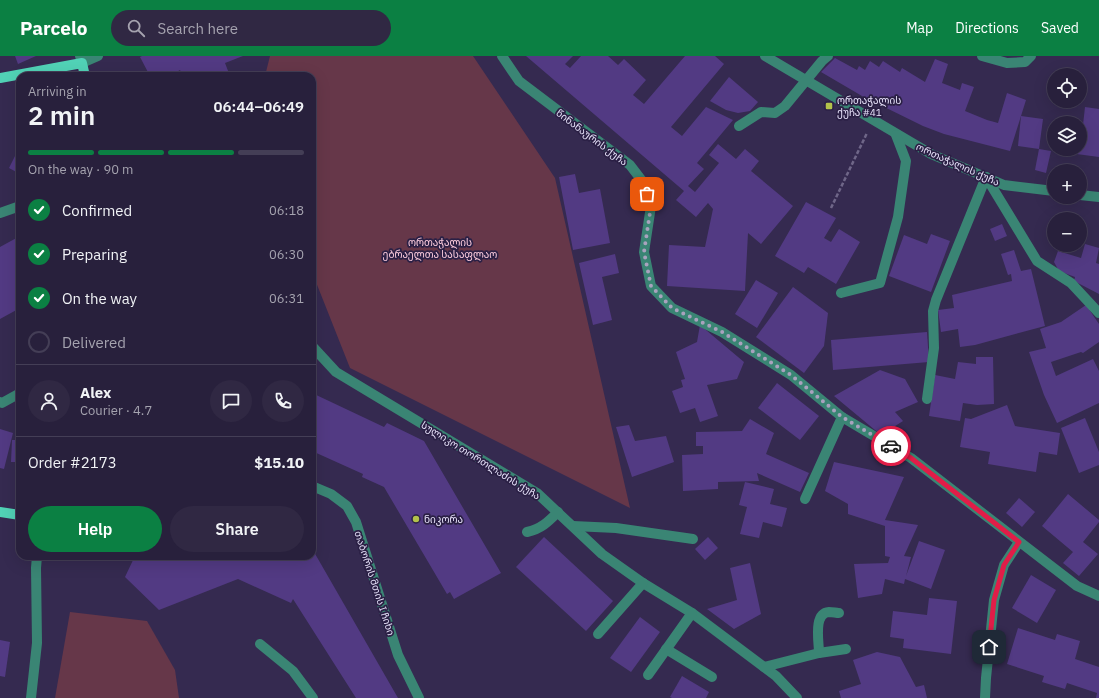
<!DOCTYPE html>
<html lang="en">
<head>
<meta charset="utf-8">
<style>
	:root { --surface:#28203c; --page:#302843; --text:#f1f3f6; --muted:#a5a3af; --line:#443e56; --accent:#0b8043 }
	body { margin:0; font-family:"IBM Plex Sans","Noto Sans Georgian",sans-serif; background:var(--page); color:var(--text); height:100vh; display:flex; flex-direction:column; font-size:15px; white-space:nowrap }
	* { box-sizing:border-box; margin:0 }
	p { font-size:13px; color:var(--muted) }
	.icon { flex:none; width:22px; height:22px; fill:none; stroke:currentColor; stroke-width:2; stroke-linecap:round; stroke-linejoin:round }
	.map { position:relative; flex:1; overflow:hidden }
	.panel { position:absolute; left:16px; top:16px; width:300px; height:488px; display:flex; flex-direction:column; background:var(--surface); border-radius:12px; box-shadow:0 4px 16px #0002,0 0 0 1px var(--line) }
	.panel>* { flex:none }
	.buttons { position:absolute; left:1047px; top:12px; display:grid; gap:8px }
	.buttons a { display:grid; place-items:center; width:40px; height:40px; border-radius:50%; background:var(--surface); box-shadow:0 4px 16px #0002,0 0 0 1px var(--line); font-size:20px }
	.pin { position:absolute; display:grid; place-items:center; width:34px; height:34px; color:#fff; margin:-17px; border-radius:8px; box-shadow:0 2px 6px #0006 }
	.courier { position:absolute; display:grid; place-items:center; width:40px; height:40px; margin:-20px; border:3px solid #e11d48; border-radius:50%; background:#fff; color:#222; box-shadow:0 1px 5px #0007 }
	.overview em { font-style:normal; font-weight:600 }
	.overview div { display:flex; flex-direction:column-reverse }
	.overview { display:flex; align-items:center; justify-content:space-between; height:68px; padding:0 12px }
	h1 { font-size:26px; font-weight:600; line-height:30px }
	.bar { display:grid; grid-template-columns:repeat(4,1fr); gap:6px 4px; align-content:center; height:48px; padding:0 12px }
	.bar i { height:5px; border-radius:3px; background:var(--line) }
	.bar .active { background:var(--accent) }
	.bar p { grid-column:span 4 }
	.line { display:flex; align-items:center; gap:10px; padding:0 12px; border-top:1px solid var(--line) }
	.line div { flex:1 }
	.round { display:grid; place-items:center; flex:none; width:42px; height:42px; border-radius:21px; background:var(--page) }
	ol { padding:0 12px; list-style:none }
	li { display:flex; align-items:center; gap:12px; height:44px }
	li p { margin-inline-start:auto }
	li .icon { padding:4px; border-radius:50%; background:var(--accent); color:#fff; stroke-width:4 }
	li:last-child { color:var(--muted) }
	li i { width:22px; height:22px; border:2px solid var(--line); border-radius:50% }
	.cta { display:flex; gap:8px; margin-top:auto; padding:8px 12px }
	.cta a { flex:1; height:46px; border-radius:24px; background:var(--accent); color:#fff; font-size:16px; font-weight:600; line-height:46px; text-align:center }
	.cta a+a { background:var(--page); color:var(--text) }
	header { display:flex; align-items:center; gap:24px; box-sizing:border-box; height:56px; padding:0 20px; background:var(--accent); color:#fff }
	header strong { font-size:19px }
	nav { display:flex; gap:22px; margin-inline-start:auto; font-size:14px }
	.search { width:280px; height:36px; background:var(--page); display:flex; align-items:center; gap:10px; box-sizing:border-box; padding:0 14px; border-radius:22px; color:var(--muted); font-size:15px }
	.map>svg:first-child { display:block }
	.green { fill:#663749 }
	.building { fill:#523a83 }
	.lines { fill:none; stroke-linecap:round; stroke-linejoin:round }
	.path { stroke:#6f6688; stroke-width:2.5; stroke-dasharray:4 2; stroke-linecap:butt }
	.minor { stroke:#3a8574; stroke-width:10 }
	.major { stroke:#51d2b6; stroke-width:10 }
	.done { stroke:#a9a2be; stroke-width:4; stroke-dasharray:0 7.2 }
	.route { stroke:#e11d48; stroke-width:5 }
	.poi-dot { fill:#b3c24b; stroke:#2b2045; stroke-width:1.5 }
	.labels { text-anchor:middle; stroke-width:3.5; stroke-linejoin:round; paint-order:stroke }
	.poi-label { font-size:10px; fill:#e7e2fa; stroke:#2b2045; text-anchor:start }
	.street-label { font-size:10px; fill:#e7e2fa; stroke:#2b2045 }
	.park-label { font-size:10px; fill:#fdccdd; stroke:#2b2045 }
</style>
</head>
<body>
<header>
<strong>Parcelo</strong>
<div class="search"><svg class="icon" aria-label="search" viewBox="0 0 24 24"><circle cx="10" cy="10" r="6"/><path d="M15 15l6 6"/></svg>Search here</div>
<nav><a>Map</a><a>Directions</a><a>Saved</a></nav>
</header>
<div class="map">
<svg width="1099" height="642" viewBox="0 0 1099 642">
	<rect width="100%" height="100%" fill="#352a50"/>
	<g class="green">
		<polygon points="270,0 473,0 555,122 630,452 350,312 312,216 312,20 265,20"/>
		<polygon points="70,556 147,565 175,614 179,642 55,642"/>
	</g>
	<g class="building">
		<polygon points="15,0 36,0 18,8"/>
		<polygon points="142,0 243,0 225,7 230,20 183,20 180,14 169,20 150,20 140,1"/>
		<polygon points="526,0 573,0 565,8 570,12 581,0 608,0 618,9 624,3 646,24 633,39 644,48 685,0 715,0 724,8 671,71 682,80 706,51 733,64 697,107 704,113 688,130 695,136 719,107 709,99 718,88 736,103 745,93 759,105 751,115 793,150 761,188 748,177 745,235 667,230 669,189 705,191 713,153 708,147 696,161 676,144 684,135"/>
		<polygon points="835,2 857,14 859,10 865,14 870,5 879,11 883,5 900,16 902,12 925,26 935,3 948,8 942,27 960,34 962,27 974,31 965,55 987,64 998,67 1007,37 1026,44 1010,95 944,78 923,70 862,40 821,16"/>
		<polygon points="729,21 758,46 750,55 738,57 726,54 710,45"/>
		<polygon points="1085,51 1099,53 1099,101 1054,95 1054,93 1080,93 1080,69 1083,69"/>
		<polygon points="1021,60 1043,63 1039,93 1018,90"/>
		<polygon points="20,90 20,118 9,112"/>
		<polygon points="1039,93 1051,95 1046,117 1035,114"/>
		<polygon points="575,118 579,137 600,133 610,187 573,194 559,121"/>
		<polygon points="806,146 836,162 824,182 831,186 839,173 860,186 836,228 808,211 804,217 775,200"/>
		<polygon points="1002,168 1007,180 995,185 990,173"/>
		<polygon points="931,178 950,185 931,236 889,220 904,179 927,188"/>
		<polygon points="20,180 20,252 0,263 0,191"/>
		<polygon points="1085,188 1099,192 1096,207 1099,208 1099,238 1074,225 1075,221 1059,215 1054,206 1058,195 1081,202"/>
		<polygon points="1014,194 1021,215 1031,213 1045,270 975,289 960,291 958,273 941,276 938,254 954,252 952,239 1012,225 1011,218 1008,219 1001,198"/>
		<polygon points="615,198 619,217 602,221 612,264 593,269 579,207"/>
		<polygon points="756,224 778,237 757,272 735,258"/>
		<polygon points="793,231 828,257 824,290 804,317 756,281"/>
		<polygon points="1086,249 1099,268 1099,286 1083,297 1081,296 1051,306 1056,320 1093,303 1099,315 1099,347 1057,367 1044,339 1029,296 1046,292 1040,273 1061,266"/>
		<polygon points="700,269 744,306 737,323 707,329 718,360 700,366 695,352 680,357 672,335 683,331 681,324 685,323 676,296 697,286"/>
		<polygon points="927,276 929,306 833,314 831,284"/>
		<polygon points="976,301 993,301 994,348 977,349 963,347 960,365 929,360 935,319 955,323 958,306 976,308"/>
		<polygon points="880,314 905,323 918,346 895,356 903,365 881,379 834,340"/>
		<polygon points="777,327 819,360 800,384 758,352"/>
		<polygon points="312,337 384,371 387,367 424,385 501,517 454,543 450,536 447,538 384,431 362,421 363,418 312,395"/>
		<polygon points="1007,349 1015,370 1060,377 1057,399 1039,396 1036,416 988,408 990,396 960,391 965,362 971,363"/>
		<polygon points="1085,362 1099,396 1099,409 1079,417 1061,372"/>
		<polygon points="750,363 774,377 766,398 809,417 800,436 757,417 759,425 718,426 718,433 683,435 682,399 703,398 703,390 696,390 696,376 742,375"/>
		<polygon points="629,369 635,385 666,380 674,406 632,421 616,371"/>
		<polygon points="0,373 13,377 4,413 0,412"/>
		<polygon points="20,374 20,406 11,406 12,384 17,384 17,376"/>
		<polygon points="834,406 904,421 885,464 918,469 904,500 911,501 906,520 919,485 945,494 931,533 905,523 904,528 885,523 882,538 858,542 854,508 888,507 890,501 885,500 885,470 848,458 848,448 825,435"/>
		<polygon points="745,426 774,433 770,448 787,452 782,471 763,466 759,482 740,478 747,451 739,449"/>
		<polygon points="1068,438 1099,464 1099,466 1083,486 1098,498 1079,520 1063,507 1073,496 1042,470"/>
		<polygon points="1019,442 1035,456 1022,471 1006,457"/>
		<polygon points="544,481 613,545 586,575 516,511"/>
		<polygon points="708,481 718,492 705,504 695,493"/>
		<polygon points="312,491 315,492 314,496 398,642 356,642 293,543 291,547 238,523 159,554 125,521 134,502 138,500 312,500"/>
		<polygon points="750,507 761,558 734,573 707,553 737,544 730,512"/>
		<polygon points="1031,519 1056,534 1037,567 1012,552"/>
		<polygon points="929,542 957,545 951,598 903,592 904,583 890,581 893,555 927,559"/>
		<polygon points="640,561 660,576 631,616 610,602"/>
		<polygon points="1018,572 1055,584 1057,578 1080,585 1075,603 1099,611 1099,642 1096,642 1097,637 1067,627 1065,633 1042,626 1044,620 1007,608"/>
		<polygon points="0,584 10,586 5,621 0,620"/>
		<polygon points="877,596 900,601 916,631 924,629 927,642 841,642 839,635 861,628 853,604"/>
		<polygon points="682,620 709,636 706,642 672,642 670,641"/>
	</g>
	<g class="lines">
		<polyline class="path" points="831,152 867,77"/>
		<g class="minor">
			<polyline points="80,0 82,7 98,0"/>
			<polyline points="502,0 519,25 630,109 643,126 651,150 644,196 651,230 672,252 722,276 791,319 842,361 911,402 1077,530 1099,540"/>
			<polyline points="765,0 931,98 1004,129 1054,135"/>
			<polyline points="982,0 1007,7 1025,6 1031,0"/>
			<polyline points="739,70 761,56 775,57 785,50 822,5 828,0"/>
			<polyline points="986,121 1037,205 1071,227 1099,257"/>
			<polyline points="1080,139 1099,141"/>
			<polyline points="0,157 20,150"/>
			<polyline points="841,237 880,227 898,161 906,105 896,79"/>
			<polyline points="312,290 336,316 537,437 602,498 643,527 692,557 776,620 797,642"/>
			<polyline points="927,343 934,292 933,255 936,244 986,121"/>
			<polyline points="0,346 2,347 20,337"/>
			<polyline points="312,430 331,438 347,450 356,466 398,599 419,642"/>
			<polyline points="805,443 842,361"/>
			<polyline points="573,470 616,472 693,483"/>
			<path d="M 527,476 C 541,473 548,466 558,456"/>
			<polyline points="598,578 643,527"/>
			<polyline points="260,588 293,615 313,642"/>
			<polyline points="666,593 712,621"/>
			<path d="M 819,597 C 819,586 813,557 829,556 C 833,556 836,557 839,557"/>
			<polyline points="764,611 819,597 846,593"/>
			<polyline points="648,619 692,557"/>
			<polyline points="31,642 37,587 36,512 37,500"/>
			<polyline points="985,642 986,622 994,544 1004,509 1019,486"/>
		</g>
		<g class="major">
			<polyline points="0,22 82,7 85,20"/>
			<polyline points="0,456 20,459"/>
		</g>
	</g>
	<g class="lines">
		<polyline class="done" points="647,138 651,150 644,196 651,230 672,252 722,276 791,319 842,361 891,390"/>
		<polyline class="route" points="891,390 911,402 1019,486 1004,509 994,544 989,591"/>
	</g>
	<g class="poi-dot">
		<rect x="825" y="46" width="8" height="8" rx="2"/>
		<circle cx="416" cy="463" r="4"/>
	</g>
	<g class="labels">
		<g class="poi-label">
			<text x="837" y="48">ორთაჭალის<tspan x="837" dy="12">ქუჩა #41</tspan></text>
			<text x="424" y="467">ნიკორა</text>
		</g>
		<g class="street-label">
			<text transform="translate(592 81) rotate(37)" y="4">წინანაურის ქუჩა</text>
			<text transform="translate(958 108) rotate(24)" y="4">ორთაჭალის ქუჩა</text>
			<text transform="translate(481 404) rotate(32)" y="4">სულიკო თორთლაძის ქუჩა</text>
			<text transform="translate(375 527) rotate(72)" y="4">თაბორის მთის I ჩიხი</text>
		</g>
		<g class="park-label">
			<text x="440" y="190">ორთაჭალის<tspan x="440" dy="12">ებრაელთა სასაფლაო</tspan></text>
		</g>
	</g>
</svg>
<div class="buttons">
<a><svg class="icon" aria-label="locate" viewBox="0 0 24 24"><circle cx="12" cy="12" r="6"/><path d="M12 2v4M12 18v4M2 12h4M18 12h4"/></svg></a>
<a><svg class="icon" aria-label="layers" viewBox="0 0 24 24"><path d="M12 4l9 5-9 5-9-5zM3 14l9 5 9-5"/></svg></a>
<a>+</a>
<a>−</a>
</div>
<div class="pin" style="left:647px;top:138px;background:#ea580c"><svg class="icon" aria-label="bag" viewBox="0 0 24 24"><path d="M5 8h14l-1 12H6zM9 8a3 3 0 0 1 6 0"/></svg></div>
<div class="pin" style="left:989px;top:591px;background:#1f2937"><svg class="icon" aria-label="home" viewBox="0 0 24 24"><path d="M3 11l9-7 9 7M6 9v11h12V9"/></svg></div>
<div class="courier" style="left:891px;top:390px"><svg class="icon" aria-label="car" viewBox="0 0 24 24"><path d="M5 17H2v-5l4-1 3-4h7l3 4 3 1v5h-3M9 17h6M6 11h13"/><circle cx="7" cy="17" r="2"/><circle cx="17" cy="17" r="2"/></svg></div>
<section class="panel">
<div class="overview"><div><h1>2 min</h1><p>Arriving in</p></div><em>06:44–06:49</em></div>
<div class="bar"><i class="active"></i><i class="active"></i><i class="active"></i><i></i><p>On the way · 90 m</p></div>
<ol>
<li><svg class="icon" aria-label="check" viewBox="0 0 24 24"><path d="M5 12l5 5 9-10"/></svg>Confirmed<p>06:18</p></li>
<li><svg class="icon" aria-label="check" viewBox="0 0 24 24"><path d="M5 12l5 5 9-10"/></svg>Preparing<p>06:30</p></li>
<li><svg class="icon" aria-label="check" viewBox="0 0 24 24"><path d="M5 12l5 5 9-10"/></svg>On the way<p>06:31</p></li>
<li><i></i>Delivered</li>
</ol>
<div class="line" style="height:72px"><a class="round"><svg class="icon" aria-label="person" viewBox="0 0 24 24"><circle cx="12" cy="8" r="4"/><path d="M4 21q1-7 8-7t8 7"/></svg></a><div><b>Alex</b><p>Courier · 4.7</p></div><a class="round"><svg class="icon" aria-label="chat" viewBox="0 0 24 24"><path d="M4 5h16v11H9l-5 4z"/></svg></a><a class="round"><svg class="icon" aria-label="phone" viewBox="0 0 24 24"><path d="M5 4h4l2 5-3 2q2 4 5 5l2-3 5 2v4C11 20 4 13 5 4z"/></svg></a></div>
<div class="line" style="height:52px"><div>Order #2173</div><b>$15.10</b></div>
<div class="cta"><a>Help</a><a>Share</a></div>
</section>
</div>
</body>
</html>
